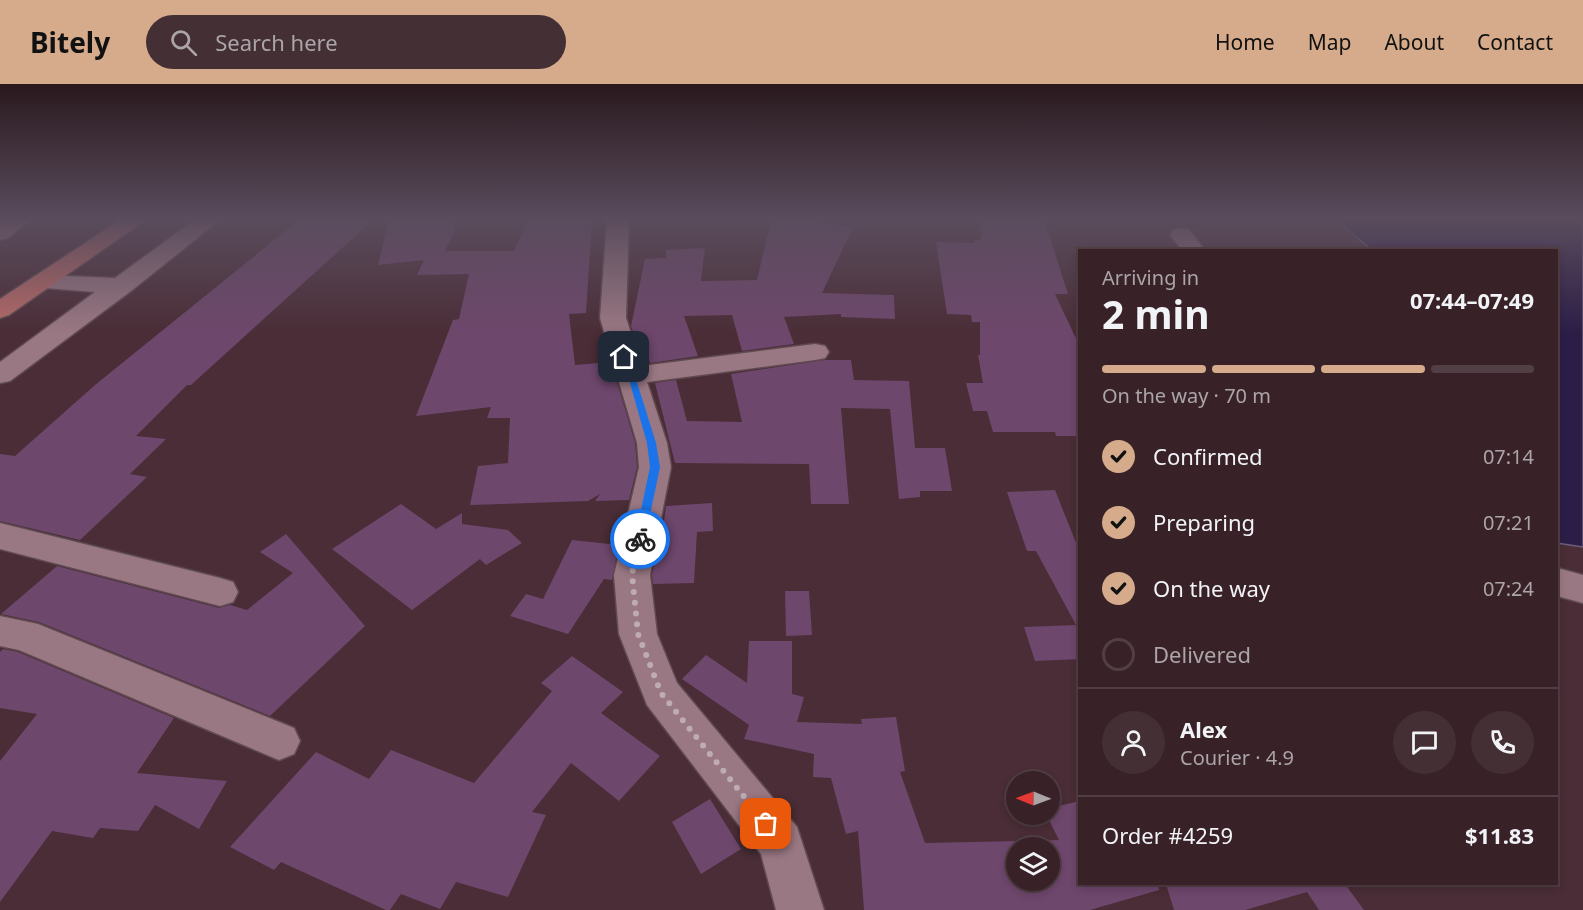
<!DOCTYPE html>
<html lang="en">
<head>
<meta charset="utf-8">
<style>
	:root { --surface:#382228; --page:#432f34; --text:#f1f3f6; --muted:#aba4a8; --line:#523f45; --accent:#d6ab8b }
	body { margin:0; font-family:"Noto Sans",sans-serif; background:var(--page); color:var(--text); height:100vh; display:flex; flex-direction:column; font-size:22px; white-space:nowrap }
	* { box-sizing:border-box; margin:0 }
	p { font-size:20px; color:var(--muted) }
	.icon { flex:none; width:33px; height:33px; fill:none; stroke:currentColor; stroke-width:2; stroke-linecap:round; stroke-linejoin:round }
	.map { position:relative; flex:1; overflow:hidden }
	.details { position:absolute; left:1078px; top:165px; width:480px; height:636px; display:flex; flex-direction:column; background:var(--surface); border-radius:0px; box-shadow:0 3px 9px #0003,0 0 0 2px var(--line) }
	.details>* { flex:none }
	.needle { width:39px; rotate:271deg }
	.buttons { position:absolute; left:1006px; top:687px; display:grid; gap:12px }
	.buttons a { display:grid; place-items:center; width:54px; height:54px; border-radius:50%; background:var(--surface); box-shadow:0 3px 9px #0003,0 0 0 2px var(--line); font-size:30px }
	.pin { position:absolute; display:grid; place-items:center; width:51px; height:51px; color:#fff; margin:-26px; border-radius:12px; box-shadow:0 3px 9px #0006 }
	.courier { position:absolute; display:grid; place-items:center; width:60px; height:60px; margin:-30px; border:4px solid #1a73e8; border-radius:50%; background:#fff; color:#222; box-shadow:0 2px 8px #0007 }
	.overview em { font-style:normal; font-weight:700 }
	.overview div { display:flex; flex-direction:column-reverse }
	.overview { display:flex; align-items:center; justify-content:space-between; height:102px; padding:0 24px }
	h1 { font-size:39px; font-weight:700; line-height:45px }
	.bar { display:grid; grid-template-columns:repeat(4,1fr); gap:9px 6px; align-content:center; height:72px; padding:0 24px }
	.bar i { height:8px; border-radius:4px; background:var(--line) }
	.bar .current { background:var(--accent) }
	.bar p { grid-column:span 4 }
	.line { display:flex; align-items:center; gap:15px; padding:0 24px; border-top:2px solid var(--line) }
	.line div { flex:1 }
	.round { display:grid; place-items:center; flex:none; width:63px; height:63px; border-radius:32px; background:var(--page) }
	ol { padding:0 24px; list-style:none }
	li { display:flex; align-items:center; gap:18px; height:66px }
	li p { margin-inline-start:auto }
	li .icon { padding:6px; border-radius:50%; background:var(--accent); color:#111; stroke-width:4 }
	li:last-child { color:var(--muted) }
	li i { width:33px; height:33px; border:3px solid var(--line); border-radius:50% }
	header { display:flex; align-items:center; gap:36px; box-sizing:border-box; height:84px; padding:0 30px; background:var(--accent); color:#111 }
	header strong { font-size:28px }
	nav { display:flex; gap:33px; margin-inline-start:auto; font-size:21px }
	.search { width:420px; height:54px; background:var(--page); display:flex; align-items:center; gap:15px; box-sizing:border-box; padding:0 21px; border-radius:33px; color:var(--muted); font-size:22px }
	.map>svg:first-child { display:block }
	.water { fill:#2c1d47; stroke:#6b5d7b; stroke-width:1.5 }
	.building { fill:#6e476c; fill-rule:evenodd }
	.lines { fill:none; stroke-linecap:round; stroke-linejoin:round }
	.minor-casing { stroke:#604a51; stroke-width:3 }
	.major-casing { stroke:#604a51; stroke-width:3 }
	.minor { fill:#9a7883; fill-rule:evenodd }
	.major { fill:#b76a67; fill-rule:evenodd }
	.route { fill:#1a73e8 }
	.done { stroke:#beacb2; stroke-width:6; stroke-dasharray:0 10.8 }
</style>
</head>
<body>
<header>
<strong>Bitely</strong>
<div class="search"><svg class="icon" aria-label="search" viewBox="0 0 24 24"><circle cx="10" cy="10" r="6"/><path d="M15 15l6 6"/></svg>Search here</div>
<nav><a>Home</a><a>Map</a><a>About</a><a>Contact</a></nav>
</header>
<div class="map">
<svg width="1583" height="826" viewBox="0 0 1583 826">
	<rect width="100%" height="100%" fill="#4a2d36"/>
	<polygon class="water" points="1335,135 1583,135 1583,463 1557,459 1557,166 1372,166"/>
	<g class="building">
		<polygon points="300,135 374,135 191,301 187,301 136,352 166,355 130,390 147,393 80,456 0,437 0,370 15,372 95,301"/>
		<polygon points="389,135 450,135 455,146 445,167 514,167 529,135 592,135 586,229 569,230 575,281 611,278 635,359 637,383 629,416 595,417 600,410 588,417 470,421 478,382 508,379 510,334 487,334 491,323 416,332 453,236 459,235 469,190 417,191 424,176 378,181"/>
		<polygon points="797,135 822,136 821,139 853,143 822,209 894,211 895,235 841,233 841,230 784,233 794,260 742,267 732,231 684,232 698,272 650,279 650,276 649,279 644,280 631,242 645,175 666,174 666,166 705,164 701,197 757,196 771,136 796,138"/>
		<polygon points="979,135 1044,135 1068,210 1055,210 1080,263 1080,352 1056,352 1055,348 993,348 987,327 973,327 966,299 983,299 978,271 980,271 980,238 972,238 971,231 947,230 936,158 975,159 974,156 981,157"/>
		<polygon points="824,276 851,276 854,296 909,297 915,364 945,364 952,407 920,407 920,413 899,415 890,325 841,324 849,420 811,420 809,380 675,379 655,299 676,296 687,337 742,338 731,290"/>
		<polygon points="1055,406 1080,469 1080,575 1035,577 1024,543 1076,541 1036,467 1027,467 1007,408"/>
		<polygon points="712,419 713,447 697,448 694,499 653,500 652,491 657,466 660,466 666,422"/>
		<polygon points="401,420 436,445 462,429 462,440 508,446 522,459 486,481 480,475 412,526 332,465"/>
		<polygon points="286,450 365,542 270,632 39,538 1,530 57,482 219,524 230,521 247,526 293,489 260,468"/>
		<polygon points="572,456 619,461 612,496 604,495 568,550 510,532 526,510 543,515"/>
		<polygon points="785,507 809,507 812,551 786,552"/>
		<path d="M 749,557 L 792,557 L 792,610 L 804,613 L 797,638 L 862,640 L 861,635 L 896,633 L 905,687 L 900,688 L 925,759 L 1059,756 L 1050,738 L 1050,724 L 1080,717 L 1080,800 L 1158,800 L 1159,806 L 1090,826 L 864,826 L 858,747 L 846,750 L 831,694 L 813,693 L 814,670 L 744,655 L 749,641 L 682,595 L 706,571 L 747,599 ZM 1017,764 L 1050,764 L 1050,796 L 1017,796 Z"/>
		<polygon points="3,565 18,568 174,634 137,689 227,697 199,745 155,721 138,747 100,744 93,754 52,747 0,818 0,677 37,630 0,624 0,568"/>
		<polygon points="572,572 623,608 601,629 660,672 619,717 571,679 532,728 546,731 508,813 456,798 440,825 401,810 390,826 386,826 281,778 274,786 230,763 316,668 369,695 391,666 474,699 552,607 541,599"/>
		<polygon points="710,715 741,765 701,790 672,738"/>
		<polygon points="1166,800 1345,800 1364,826 1319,826 1307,808 1245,826 1174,826"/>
	</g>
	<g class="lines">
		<defs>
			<g id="minor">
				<polygon points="6,135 32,135 8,154 0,156 0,139"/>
				<polygon points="196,135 221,135 131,207 10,297 0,299 0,278 95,208 33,203 30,198 33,193 42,191 115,194"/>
				<polygon points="607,135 629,135 626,234 642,282 815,260 825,262 829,268 825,274 815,276 647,298 667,359 671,383 650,491 657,550 677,599 797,743 824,826 776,826 761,770 647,621 619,550 614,491 639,383 637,359 600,234"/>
				<polygon points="1181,144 1189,146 1205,166 1182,166 1170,151 1173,146"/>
				<polygon points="0,439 220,494 233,498 238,508 233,518 220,522 0,465"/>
				<polygon points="1557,484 1583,491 1583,519 1557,512"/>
				<polygon points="0,532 38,540 294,644 300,657 294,670 279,676 19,566 0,562"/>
			</g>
			<polygon id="major" points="122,135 147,135 9,231 0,234 0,215"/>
		</defs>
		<use href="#minor" class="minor-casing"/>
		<use href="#major" class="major-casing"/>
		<use href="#minor" class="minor"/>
		<use href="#major" class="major"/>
	</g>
	<linearGradient id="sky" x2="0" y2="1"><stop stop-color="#29191e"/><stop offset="0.54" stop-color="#5a4c5d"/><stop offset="1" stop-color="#5a4c5d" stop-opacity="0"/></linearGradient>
	<rect width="1583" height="250" fill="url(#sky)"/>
	<polygon class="route" points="622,271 629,273 656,359 660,383 645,455 640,459 635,455 650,383 647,359"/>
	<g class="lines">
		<polyline class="done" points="640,455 632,490 638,550 661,609 766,740"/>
	</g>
</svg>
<div class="buttons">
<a><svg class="needle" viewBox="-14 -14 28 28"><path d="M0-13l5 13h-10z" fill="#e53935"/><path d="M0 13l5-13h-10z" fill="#aba4a8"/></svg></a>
<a><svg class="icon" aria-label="layers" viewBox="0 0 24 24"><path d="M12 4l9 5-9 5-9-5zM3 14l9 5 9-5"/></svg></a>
</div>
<div class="pin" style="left:766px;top:740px;background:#ea580c"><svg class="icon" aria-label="bag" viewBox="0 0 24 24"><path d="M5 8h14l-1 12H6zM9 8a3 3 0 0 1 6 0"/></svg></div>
<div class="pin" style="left:624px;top:273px;background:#1f2937"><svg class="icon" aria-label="home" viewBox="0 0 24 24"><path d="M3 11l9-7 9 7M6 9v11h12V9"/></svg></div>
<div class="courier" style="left:640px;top:455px"><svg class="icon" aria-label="bike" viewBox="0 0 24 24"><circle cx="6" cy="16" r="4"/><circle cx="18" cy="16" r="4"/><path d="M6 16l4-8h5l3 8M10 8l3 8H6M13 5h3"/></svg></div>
<section class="details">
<div class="overview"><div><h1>2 min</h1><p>Arriving in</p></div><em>07:44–07:49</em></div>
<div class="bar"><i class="current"></i><i class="current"></i><i class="current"></i><i></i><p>On the way · 70 m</p></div>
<ol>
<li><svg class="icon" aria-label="check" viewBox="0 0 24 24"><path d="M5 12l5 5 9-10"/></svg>Confirmed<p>07:14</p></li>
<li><svg class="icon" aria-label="check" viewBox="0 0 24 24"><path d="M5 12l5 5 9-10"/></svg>Preparing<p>07:21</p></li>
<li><svg class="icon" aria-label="check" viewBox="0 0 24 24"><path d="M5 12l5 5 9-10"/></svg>On the way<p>07:24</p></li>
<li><i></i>Delivered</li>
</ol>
<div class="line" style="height:108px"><a class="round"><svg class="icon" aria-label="person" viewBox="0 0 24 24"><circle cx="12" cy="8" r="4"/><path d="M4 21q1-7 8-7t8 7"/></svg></a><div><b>Alex</b><p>Courier · 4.9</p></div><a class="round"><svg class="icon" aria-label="chat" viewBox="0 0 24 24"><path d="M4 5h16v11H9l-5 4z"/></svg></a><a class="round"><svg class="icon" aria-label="phone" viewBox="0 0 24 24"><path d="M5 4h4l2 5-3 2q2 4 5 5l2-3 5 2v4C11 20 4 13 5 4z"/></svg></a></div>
<div class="line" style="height:78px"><div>Order #4259</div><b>$11.83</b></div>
</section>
</div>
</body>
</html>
